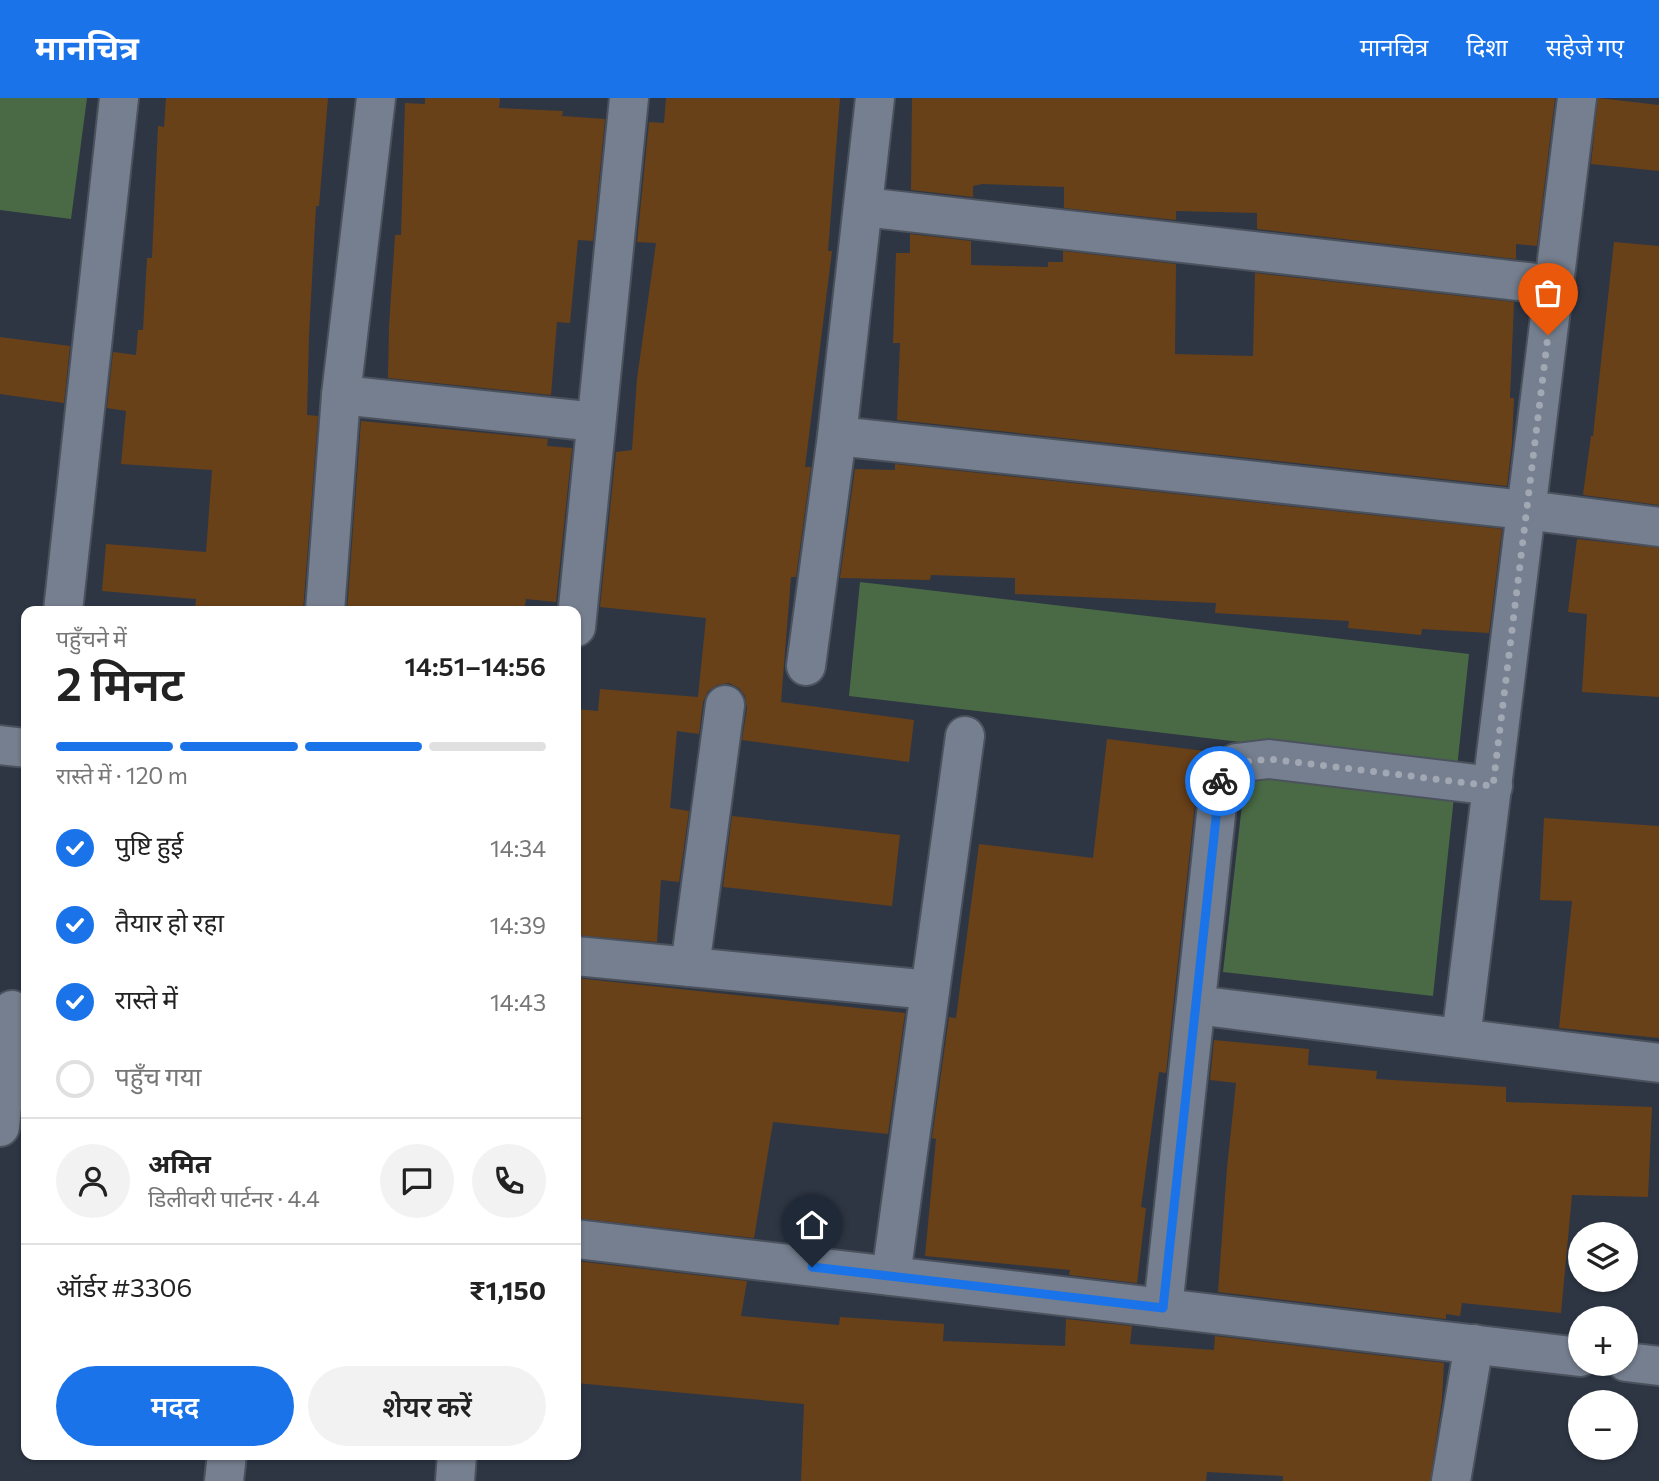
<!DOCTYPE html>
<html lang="hi">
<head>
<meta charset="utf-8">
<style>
	:root { --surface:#fff; --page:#f2f2f2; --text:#222; --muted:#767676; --line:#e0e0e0; --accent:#1a73e8 }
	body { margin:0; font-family:Commissioner,"Noto Sans Devanagari",sans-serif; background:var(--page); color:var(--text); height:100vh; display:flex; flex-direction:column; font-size:26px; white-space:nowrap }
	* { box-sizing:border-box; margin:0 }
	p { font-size:23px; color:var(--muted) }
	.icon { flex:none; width:38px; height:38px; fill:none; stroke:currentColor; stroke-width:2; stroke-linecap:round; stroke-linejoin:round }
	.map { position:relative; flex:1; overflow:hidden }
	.side { position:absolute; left:21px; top:508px; width:560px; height:854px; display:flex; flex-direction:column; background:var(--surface); border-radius:14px; box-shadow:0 2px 5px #0004 }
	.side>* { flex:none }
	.tools { position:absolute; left:1568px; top:1124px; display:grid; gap:14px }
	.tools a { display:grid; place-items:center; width:70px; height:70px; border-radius:50%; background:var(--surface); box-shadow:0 2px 5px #0004; font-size:35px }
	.pin { position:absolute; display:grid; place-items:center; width:60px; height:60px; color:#fff; margin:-72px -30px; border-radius:50% 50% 50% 0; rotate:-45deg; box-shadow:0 0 7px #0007 }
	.pin .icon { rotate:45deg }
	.courier { position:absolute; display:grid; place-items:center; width:70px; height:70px; margin:-35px; border:5px solid #1a73e8; border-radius:50%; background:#fff; color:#222; box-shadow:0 2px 9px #0007 }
	.headline em { font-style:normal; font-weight:600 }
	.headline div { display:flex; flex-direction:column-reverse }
	.headline { display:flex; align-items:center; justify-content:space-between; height:119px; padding:0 35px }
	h1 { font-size:46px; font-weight:600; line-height:52px }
	.bar { display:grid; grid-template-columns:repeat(4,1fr); gap:10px 7px; align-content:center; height:84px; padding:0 35px }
	.bar i { height:9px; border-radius:5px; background:var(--line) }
	.bar .current { background:var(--accent) }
	.bar p { grid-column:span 4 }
	.line { display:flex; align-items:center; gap:18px; padding:0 35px; border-top:2px solid var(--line) }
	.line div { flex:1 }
	.round { display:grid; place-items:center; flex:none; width:74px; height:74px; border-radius:37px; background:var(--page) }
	ol { padding:0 35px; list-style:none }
	li { display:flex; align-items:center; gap:21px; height:77px }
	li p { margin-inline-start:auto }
	li .icon { padding:7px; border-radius:50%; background:var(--accent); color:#fff; stroke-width:4 }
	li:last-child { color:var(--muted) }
	li i { width:38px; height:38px; border:4px solid var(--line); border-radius:50% }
	.cta { display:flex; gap:14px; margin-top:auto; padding:14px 35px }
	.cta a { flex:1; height:80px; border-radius:42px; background:var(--accent); color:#fff; font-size:28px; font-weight:600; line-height:80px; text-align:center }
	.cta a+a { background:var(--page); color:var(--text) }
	header { display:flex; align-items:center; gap:42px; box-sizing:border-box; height:98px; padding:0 35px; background:var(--accent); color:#fff }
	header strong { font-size:33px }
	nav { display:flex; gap:38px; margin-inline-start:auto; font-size:24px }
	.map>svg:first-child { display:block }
	.green { fill:#4a6a45 }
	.building { fill:#694119 }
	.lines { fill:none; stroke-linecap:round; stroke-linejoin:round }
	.minor-casing { stroke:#4b525d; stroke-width:42 }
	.minor { stroke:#757f8f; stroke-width:38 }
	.done { stroke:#a2a8b3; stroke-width:7; stroke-dasharray:0 12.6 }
	.route { stroke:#1a73e8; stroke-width:9 }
</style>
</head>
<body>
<header>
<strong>मानचित्र</strong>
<nav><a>मानचित्र</a><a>दिशा</a><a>सहेजे गए</a></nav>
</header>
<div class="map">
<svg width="1659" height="1383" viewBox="0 0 1659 1383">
	<rect width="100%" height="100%" fill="#2e3644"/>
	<g class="green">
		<polygon points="0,0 87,0 71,121 0,112"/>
		<polygon points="860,484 1469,556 1433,898 1223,874 1249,645 849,598"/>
	</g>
	<g class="building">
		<polygon points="166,0 328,0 319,108 316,108 309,237 307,317 318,318 303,513 195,513 196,501 102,493 106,446 206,454 212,372 121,366 126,313 107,310 113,254 136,257 138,232 143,232 147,160 152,160 158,28 164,29"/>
		<polygon points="425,0 500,0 499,10 563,13 562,18 605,21 593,143 578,142 570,225 557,224 551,297 388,280 389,229 395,137 401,137 405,5 425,6"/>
		<polygon points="666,0 840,0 828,153 832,153 805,369 811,369 796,479 791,479 781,604 914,622 909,664 742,642 747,610 745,598 739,590 729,585 717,587 708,593 703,604 699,636 677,633 670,710 689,713 679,784 661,782 657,844 576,837 576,611 598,613 600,591 698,599 706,520 600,509 616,354 632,352 637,281 656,145 637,144 649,24 664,25"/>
		<polygon points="912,0 1555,0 1537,148 1516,146 1516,161 1257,131 1257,115 1176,113 1176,122 1064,110 1064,89 982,86 973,88 973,99 911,92"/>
		<polygon points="1598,0 1659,7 1659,73 1591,66"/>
		<polygon points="910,136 971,143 971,167 1048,169 1048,164 1063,164 1063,153 1176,166 1175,256 1253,258 1255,175 1514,204 1510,300 1514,300 1512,345 1507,388 897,322 900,245 893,245 896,155 910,155"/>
		<polygon points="1614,144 1659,148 1659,407 1583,397 1591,338 1593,338"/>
		<polygon points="0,239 70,248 64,305 0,296"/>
		<polygon points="361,323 548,341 547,348 572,350 556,504 526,501 524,513 347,513"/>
		<polygon points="895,366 1502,431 1489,535 1422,531 1421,537 1348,530 1349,523 1215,515 1216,505 1015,496 1015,480 931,477 930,482 840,480 855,371 895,372"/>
		<polygon points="1577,441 1659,450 1659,599 1582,594 1587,516 1568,514"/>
		<polygon points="1107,641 1213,654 1198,677 1166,975 1159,974 1141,1109 1146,1110 1137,1185 1069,1177 1070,1172 925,1158 936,1041 932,1040 949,919 956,920 979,746 1093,760"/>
		<polygon points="732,718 900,737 892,808 723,789"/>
		<polygon points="1544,720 1659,728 1659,940 1559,930 1572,803 1540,802"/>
		<polygon points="576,880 905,915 888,1036 773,1024 754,1140 576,1120"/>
		<polygon points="1214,942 1309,951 1308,967 1377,973 1376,981 1506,989 1506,1004 1652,1009 1648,1099 1572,1097 1561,1215 1462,1205 1460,1218 1446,1216 1446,1221 1218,1194 1227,1070 1236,985 1210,982"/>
		<polygon points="576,1163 747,1183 741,1218 839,1227 840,1219 944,1226 943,1243 1065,1248 1066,1221 1132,1228 1130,1246 1214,1252 1215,1238 1444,1265 1442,1302 1430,1383 1283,1383 1283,1378 1207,1374 1206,1383 801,1383 804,1306 576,1285"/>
	</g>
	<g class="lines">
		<defs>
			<g id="minor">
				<polyline points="864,109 1554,187"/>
				<polyline points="341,297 596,324"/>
				<polyline points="837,338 1526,412 1659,429"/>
				<polyline points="63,513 119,0"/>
				<polyline points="325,513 341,297 376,0"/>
				<polyline points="576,529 629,0"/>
				<polyline points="806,568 837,338 875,0"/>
				<polyline points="0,647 26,650"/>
				<polyline points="576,858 930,892"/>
				<polyline points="690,869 725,607"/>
				<polyline points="1196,907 1659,965"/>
				<polyline points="1461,940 1577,0"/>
				<polyline points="0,1029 12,912"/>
				<polyline points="576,1141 1580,1259"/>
				<polyline points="891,1178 965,638"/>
				<polyline points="1163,1210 1220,679 1236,665 1269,661 1493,688"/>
				<polyline points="1626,1264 1659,1268"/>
				<polyline points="224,1383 227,1356"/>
				<polyline points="455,1383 457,1356"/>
				<polyline points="1451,1383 1474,1246"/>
			</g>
		</defs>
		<use href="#minor" class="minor-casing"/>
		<use href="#minor" class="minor"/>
	</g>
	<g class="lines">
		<polyline class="done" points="1220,683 1220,679 1236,665 1269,661 1493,688 1548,237"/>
		<polyline class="route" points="812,1169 1163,1210 1220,683"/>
	</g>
</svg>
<div class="tools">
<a><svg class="icon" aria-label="layers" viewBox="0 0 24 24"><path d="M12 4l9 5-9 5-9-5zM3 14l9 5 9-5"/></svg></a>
<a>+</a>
<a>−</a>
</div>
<div class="pin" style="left:1548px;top:237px;background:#ea580c"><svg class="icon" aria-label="bag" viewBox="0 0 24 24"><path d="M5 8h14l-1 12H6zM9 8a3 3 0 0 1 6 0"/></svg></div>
<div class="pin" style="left:812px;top:1169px;background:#1f2937"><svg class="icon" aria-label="home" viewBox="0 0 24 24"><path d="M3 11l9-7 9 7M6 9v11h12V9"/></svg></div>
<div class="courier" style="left:1220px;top:683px"><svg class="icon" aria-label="bike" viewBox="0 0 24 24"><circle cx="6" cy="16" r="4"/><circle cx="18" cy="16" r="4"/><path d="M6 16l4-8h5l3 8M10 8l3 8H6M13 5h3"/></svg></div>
<section class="side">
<div class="headline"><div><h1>2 मिनट</h1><p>पहुँचने में</p></div><em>14:51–14:56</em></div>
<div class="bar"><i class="current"></i><i class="current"></i><i class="current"></i><i></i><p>रास्ते में · 120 m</p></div>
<ol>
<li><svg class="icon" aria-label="check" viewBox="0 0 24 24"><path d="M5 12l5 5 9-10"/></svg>पुष्टि हुई<p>14:34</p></li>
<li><svg class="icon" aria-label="check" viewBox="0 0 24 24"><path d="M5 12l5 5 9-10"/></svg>तैयार हो रहा<p>14:39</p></li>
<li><svg class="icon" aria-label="check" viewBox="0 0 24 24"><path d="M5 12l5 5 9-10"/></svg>रास्ते में<p>14:43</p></li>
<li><i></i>पहुँच गया</li>
</ol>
<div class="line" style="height:126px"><a class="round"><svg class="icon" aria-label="person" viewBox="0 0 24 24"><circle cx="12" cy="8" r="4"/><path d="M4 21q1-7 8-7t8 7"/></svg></a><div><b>अमित</b><p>डिलीवरी पार्टनर · 4.4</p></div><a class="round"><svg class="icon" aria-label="chat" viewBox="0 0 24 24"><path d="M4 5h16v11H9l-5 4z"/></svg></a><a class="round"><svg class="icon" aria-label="phone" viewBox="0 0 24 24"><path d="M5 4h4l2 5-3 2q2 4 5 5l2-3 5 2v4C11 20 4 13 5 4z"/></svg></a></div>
<div class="line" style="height:91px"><div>ऑर्डर #3306</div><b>₹1,150</b></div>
<div class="cta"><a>मदद</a><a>शेयर करें</a></div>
</section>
</div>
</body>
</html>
